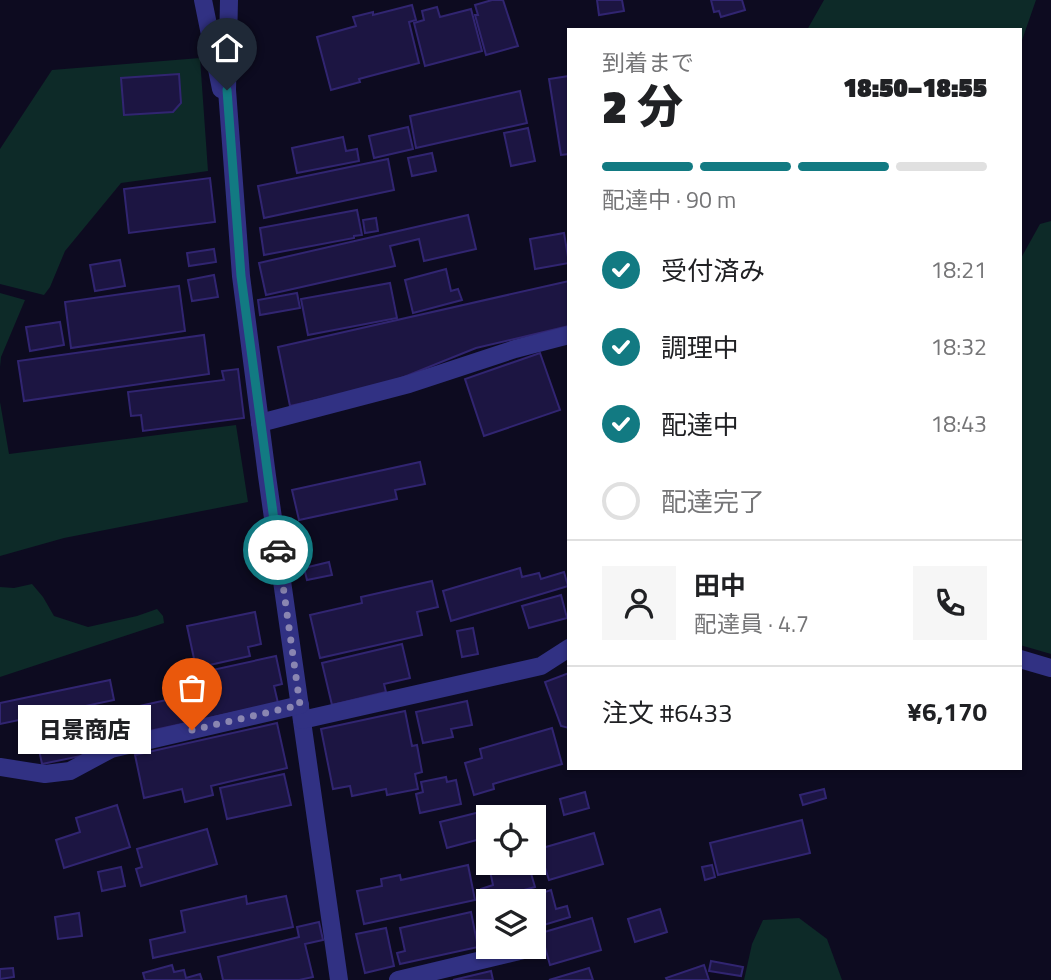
<!DOCTYPE html>
<html lang="ja">
<head>
<meta charset="utf-8">
<style>
	:root { --surface:#fff; --page:#f6f6f6; --text:#202124; --muted:#757577; --line:#e0e0e0; --accent:#127a82 }
	body { margin:0; font-family:"Titillium Web","Noto Sans JP",sans-serif; background:var(--page); color:var(--text); height:100vh; display:flex; flex-direction:column; font-size:26px; white-space:nowrap }
	* { box-sizing:border-box; margin:0 }
	p { font-size:23px; color:var(--muted) }
	.icon { flex:none; width:38px; height:38px; fill:none; stroke:currentColor; stroke-width:2; stroke-linecap:round; stroke-linejoin:round }
	.map { position:relative; flex:1; overflow:hidden }
	.sheet { position:absolute; left:567px; top:28px; width:455px; height:742px; display:flex; flex-direction:column; background:var(--surface); border-radius:0px; box-shadow:0 2px 5px #0004 }
	.sheet>* { flex:none }
	.fabs { position:absolute; left:476px; top:805px; display:grid; gap:14px }
	.fabs a { display:grid; place-items:center; width:70px; height:70px; border-radius:0px; background:var(--surface); box-shadow:0 2px 5px #0004; font-size:35px }
	.pin { position:absolute; display:grid; place-items:center; width:60px; height:60px; color:#fff; margin:-72px -30px; border-radius:50% 50% 50% 0; rotate:-45deg; box-shadow:0 0 7px #0007 }
	.pin .icon { rotate:45deg }
	.courier { position:absolute; display:grid; place-items:center; width:70px; height:70px; margin:-35px; border:5px solid #127a82; border-radius:50%; background:#fff; color:#222; box-shadow:0 2px 9px #0007 }
	.bubble { position:absolute; height:49px; border-radius:0px; background:var(--surface); box-shadow:0 2px 5px #0004; font-size:23px; font-weight:800; line-height:49px; text-align:center }
	.summary em { font-style:normal; font-weight:800 }
	.summary div { display:flex; flex-direction:column-reverse }
	.summary { display:flex; align-items:center; justify-content:space-between; height:119px; padding:0 35px }
	h1 { font-size:46px; font-weight:800; line-height:52px }
	.bar { display:grid; grid-template-columns:repeat(4,1fr); gap:10px 7px; align-content:center; height:84px; padding:0 35px }
	.bar i { height:9px; border-radius:5px; background:var(--line) }
	.bar .current { background:var(--accent) }
	.bar p { grid-column:span 4 }
	.line { display:flex; align-items:center; gap:18px; padding:0 35px; border-top:2px solid var(--line) }
	.line div { flex:1 }
	.round { display:grid; place-items:center; flex:none; width:74px; height:74px; border-radius:0px; background:var(--page) }
	ol { padding:0 35px; list-style:none }
	li { display:flex; align-items:center; gap:21px; height:77px }
	li p { margin-inline-start:auto }
	li .icon { padding:7px; border-radius:50%; background:var(--accent); color:#fff; stroke-width:4 }
	li:last-child { color:var(--muted) }
	li i { width:38px; height:38px; border:4px solid var(--line); border-radius:50% }
	.map>svg:first-child { display:block }
	.green { fill:#0d2a28 }
	.building { fill:#1c1542; stroke:#312571; stroke-width:2 }
	.lines { fill:none; stroke-linecap:round; stroke-linejoin:round }
	.minor { stroke:#313183; stroke-width:18 }
	.done { stroke:#8a86b1; stroke-width:7; stroke-dasharray:0 12.6 }
	.route { stroke:#127a82; stroke-width:9 }
</style>
</head>
<body>
<div class="map">
<svg width="1051" height="980" viewBox="0 0 1051 980">
	<rect width="100%" height="100%" fill="#0d0b20"/>
	<g class="green">
		<polygon points="824,0 1036,0 1020,46 1020,30 807,30"/>
		<polygon points="200,58 208,171 121,183 65,251 50,287 44,295 0,284 0,149 52,70"/>
		<polygon points="1051,221 1051,654 1020,645 1020,260 1040,224"/>
		<polygon points="0,293 25,300 1,357 0,367"/>
		<polygon points="0,402 9,454 236,425 248,502 64,538 0,556"/>
		<polygon points="32,584 43,597 54,616 88,627 137,616 157,609 163,616 164,623 0,677 0,587 14,588"/>
		<polygon points="799,918 827,939 842,980 744,980 752,944 763,920"/>
	</g>
	<g class="building">
		<polygon points="492,0 503,0 518,46 486,55 475,15 478,15 475,5"/>
		<polygon points="597,0 622,0 624,11 599,15"/>
		<polygon points="711,0 742,0 745,10 721,17 719,11 714,12"/>
		<polygon points="412,5 416,20 409,22 419,63 359,79 360,82 331,90 317,37 356,26 353,17 373,12 373,15"/>
		<polygon points="437,7 440,17 471,9 482,51 425,66 414,23 424,20 422,11"/>
		<polygon points="179,74 181,103 173,112 124,115 121,78"/>
		<polygon points="569,76 569,154 561,155 549,79"/>
		<polygon points="520,91 527,123 416,148 410,116"/>
		<polygon points="408,127 413,149 374,158 369,136"/>
		<polygon points="528,128 535,161 511,166 504,133"/>
		<polygon points="343,137 346,151 357,149 359,161 297,173 292,148"/>
		<polygon points="432,153 436,171 412,176 408,158"/>
		<polygon points="388,159 394,190 264,218 258,186"/>
		<polygon points="210,178 215,222 129,233 124,189"/>
		<polygon points="357,210 362,235 354,236 354,238 264,255 260,228"/>
		<polygon points="468,215 476,249 424,261 419,239 390,246 395,266 266,295 259,263"/>
		<polygon points="376,218 378,231 365,233 363,220"/>
		<polygon points="564,233 569,263 535,269 530,239"/>
		<polygon points="214,249 216,262 189,266 187,253"/>
		<polygon points="120,260 125,286 95,291 90,265"/>
		<polygon points="446,269 451,291 458,289 462,300 413,313 405,280"/>
		<polygon points="214,275 218,297 192,301 188,280"/>
		<polygon points="569,281 569,326 476,348 384,385 290,406 278,347"/>
		<polygon points="390,283 397,318 308,335 301,299"/>
		<polygon points="179,286 185,331 71,348 65,302"/>
		<polygon points="297,293 300,308 260,315 258,300"/>
		<polygon points="60,322 64,345 30,351 26,327"/>
		<polygon points="204,335 209,374 24,401 18,361"/>
		<polygon points="540,353 560,410 484,436 465,379"/>
		<polygon points="238,369 244,418 143,431 141,415 131,416 128,392 224,380 222,371"/>
		<polygon points="420,462 425,484 395,490 397,499 299,520 292,490"/>
		<polygon points="329,562 332,575 307,580 304,568"/>
		<polygon points="520,568 522,577 539,573 541,579 564,572 568,586 451,621 443,591"/>
		<polygon points="432,581 438,607 417,612 422,635 320,658 310,615 362,603 361,597"/>
		<polygon points="561,595 567,618 529,628 522,606"/>
		<polygon points="255,612 261,644 248,647 250,656 196,668 187,626"/>
		<polygon points="473,628 478,654 462,657 457,631"/>
		<polygon points="402,644 410,678 384,684 386,692 332,705 322,663"/>
		<polygon points="276,656 282,684 274,686 278,703 122,737 117,711 180,697 176,678"/>
		<polygon points="569,673 569,728 561,726 545,682"/>
		<polygon points="110,680 114,700 0,724 0,703"/>
		<polygon points="467,701 472,725 451,729 453,737 423,743 416,712"/>
		<polygon points="405,711 412,746 417,745 422,772 415,774 418,789 387,795 386,789 352,796 350,786 333,789 321,729"/>
		<polygon points="73,717 74,722 97,717 105,751 42,764 34,726"/>
		<polygon points="277,723 287,768 211,786 213,795 185,802 182,789 144,798 135,755"/>
		<polygon points="552,728 562,764 493,784 494,789 474,795 465,763 482,758 480,749"/>
		<polygon points="284,774 291,805 227,819 220,788"/>
		<polygon points="446,777 447,782 456,780 461,804 420,813 416,794 423,792 421,782"/>
		<polygon points="824,789 826,798 803,805 800,795"/>
		<polygon points="585,792 589,808 564,815 560,799"/>
		<polygon points="117,805 130,847 64,868 56,840 80,832 76,818"/>
		<polygon points="514,808 517,817 488,817 488,837 447,848 440,822 480,812 481,816"/>
		<polygon points="802,820 810,853 718,875 710,843"/>
		<polygon points="207,829 217,864 141,886 136,869 142,867 137,849"/>
		<polygon points="594,833 603,864 549,880 539,849"/>
		<polygon points="522,863 528,863 535,887 484,901 481,889 493,885 490,871"/>
		<polygon points="468,865 475,900 364,924 357,891 382,886 381,879 400,875 401,880"/>
		<polygon points="712,865 715,877 705,880 702,867"/>
		<polygon points="121,867 125,886 102,891 98,872"/>
		<polygon points="551,890 556,909 567,906 570,917 534,928 534,901 520,900"/>
		<polygon points="246,896 247,904 286,896 293,927 153,958 150,940 185,932 181,911"/>
		<polygon points="660,909 667,932 635,942 628,919"/>
		<polygon points="488,910 488,946 486,946 479,912"/>
		<polygon points="471,912 478,947 400,964 397,953 405,951 400,928"/>
		<polygon points="79,913 82,936 58,939 55,917"/>
		<polygon points="592,918 601,950 550,965 541,933"/>
		<polygon points="319,922 323,940 305,944 313,977 299,980 223,980 218,957 299,937 297,927"/>
		<polygon points="386,928 394,966 365,973 356,934"/>
		<polygon points="711,961 743,967 741,976 709,971"/>
		<polygon points="172,965 174,972 184,970 186,978 200,974 202,980 145,980 143,973"/>
		<polygon points="704,965 709,980 667,980 666,978"/>
		<polygon points="13,968 14,977 0,979 0,969"/>
		<polygon points="589,968 593,980 549,980"/>
		<polygon points="491,971 493,980 453,980"/>
	</g>
	<g class="lines">
		<g class="minor">
			<polyline points="203,0 221,89"/>
			<polyline points="229,0 227,90 241,276 267,476 339,980"/>
			<polyline points="260,423 409,384 515,349 569,335"/>
			<polyline points="1020,659 1051,668"/>
			<polyline points="302,720 541,666 569,648"/>
			<polyline points="0,767 45,774 70,771 111,749 300,705"/>
			<polyline points="398,980 528,949"/>
		</g>
	</g>
	<g class="lines">
		<polyline class="done" points="192,730 300,705 278,550"/>
		<polyline class="route" points="227,90 241,276 278,550"/>
	</g>
</svg>
<div class="fabs">
<a><svg class="icon" aria-label="locate" viewBox="0 0 24 24"><circle cx="12" cy="12" r="6"/><path d="M12 2v4M12 18v4M2 12h4M18 12h4"/></svg></a>
<a><svg class="icon" aria-label="layers" viewBox="0 0 24 24"><path d="M12 4l9 5-9 5-9-5zM3 14l9 5 9-5"/></svg></a>
</div>
<div class="pin" style="left:192px;top:730px;background:#ea580c"><svg class="icon" aria-label="bag" viewBox="0 0 24 24"><path d="M5 8h14l-1 12H6zM9 8a3 3 0 0 1 6 0"/></svg></div>
<div class="pin" style="left:227px;top:90px;background:#1f2937"><svg class="icon" aria-label="home" viewBox="0 0 24 24"><path d="M3 11l9-7 9 7M6 9v11h12V9"/></svg></div>
<div class="courier" style="left:278px;top:550px"><svg class="icon" aria-label="car" viewBox="0 0 24 24"><path d="M5 17H2v-5l4-1 3-4h7l3 4 3 1v5h-3M9 17h6M6 11h13"/><circle cx="7" cy="17" r="2"/><circle cx="17" cy="17" r="2"/></svg></div>
<div class="bubble" style="left:18px;top:705px;width:133px">日景商店</div>
<section class="sheet">
<div class="summary"><div><h1>2 分</h1><p>到着まで</p></div><em>18:50–18:55</em></div>
<div class="bar"><i class="current"></i><i class="current"></i><i class="current"></i><i></i><p>配達中 · 90 m</p></div>
<ol>
<li><svg class="icon" aria-label="check" viewBox="0 0 24 24"><path d="M5 12l5 5 9-10"/></svg>受付済み<p>18:21</p></li>
<li><svg class="icon" aria-label="check" viewBox="0 0 24 24"><path d="M5 12l5 5 9-10"/></svg>調理中<p>18:32</p></li>
<li><svg class="icon" aria-label="check" viewBox="0 0 24 24"><path d="M5 12l5 5 9-10"/></svg>配達中<p>18:43</p></li>
<li><i></i>配達完了</li>
</ol>
<div class="line" style="height:126px"><a class="round"><svg class="icon" aria-label="person" viewBox="0 0 24 24"><circle cx="12" cy="8" r="4"/><path d="M4 21q1-7 8-7t8 7"/></svg></a><div><b>田中</b><p>配達員 · 4.7</p></div><a class="round"><svg class="icon" aria-label="phone" viewBox="0 0 24 24"><path d="M5 4h4l2 5-3 2q2 4 5 5l2-3 5 2v4C11 20 4 13 5 4z"/></svg></a></div>
<div class="line" style="height:91px"><div>注文 #6433</div><b>¥6,170</b></div>
</section>
</div>
</body>
</html>
